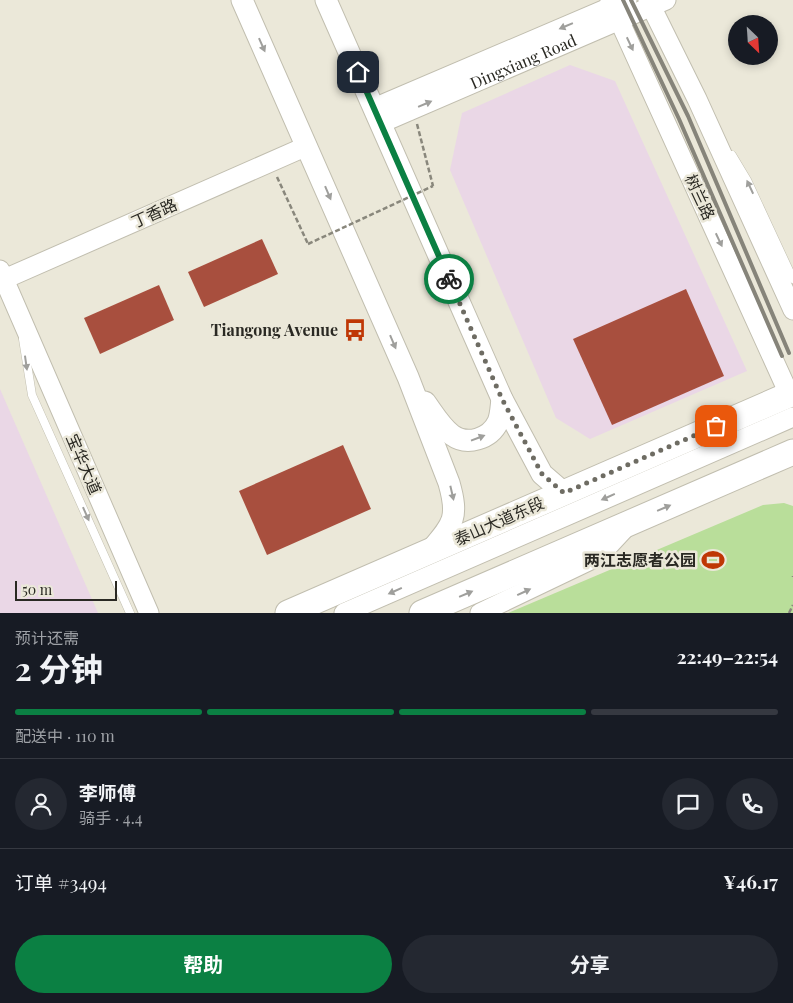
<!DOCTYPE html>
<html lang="zh">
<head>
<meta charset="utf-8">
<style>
	:root { --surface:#171b24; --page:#242831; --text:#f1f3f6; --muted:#9ea1a6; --line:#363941; --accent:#0b8043 }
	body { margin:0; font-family:"Playfair Display","Noto Sans SC",serif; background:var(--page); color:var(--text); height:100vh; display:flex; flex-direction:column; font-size:19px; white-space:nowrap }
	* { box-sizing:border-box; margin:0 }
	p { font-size:16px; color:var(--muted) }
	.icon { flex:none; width:28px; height:28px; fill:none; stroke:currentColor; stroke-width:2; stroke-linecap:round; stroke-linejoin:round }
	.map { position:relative; height:613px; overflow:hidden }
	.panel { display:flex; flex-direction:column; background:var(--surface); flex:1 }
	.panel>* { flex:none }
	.needle { width:32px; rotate:155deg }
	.controls { position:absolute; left:728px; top:15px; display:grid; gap:10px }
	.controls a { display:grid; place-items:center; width:50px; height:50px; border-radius:50%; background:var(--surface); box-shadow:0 2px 8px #0003; font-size:25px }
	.scale { position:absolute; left:15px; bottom:12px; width:102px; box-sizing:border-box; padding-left:5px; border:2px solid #2a2923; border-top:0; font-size:14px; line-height:18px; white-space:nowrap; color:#2a2923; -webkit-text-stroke:4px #ebe8d9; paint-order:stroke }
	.pin { position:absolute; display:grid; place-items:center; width:42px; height:42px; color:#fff; margin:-21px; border-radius:10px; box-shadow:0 2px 8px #0006 }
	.courier { position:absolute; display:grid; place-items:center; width:50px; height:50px; margin:-25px; border:4px solid #0b8043; border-radius:50%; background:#fff; color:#222; box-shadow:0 1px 6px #0007 }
	.summary em { font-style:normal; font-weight:700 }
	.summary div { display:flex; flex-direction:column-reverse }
	.summary { display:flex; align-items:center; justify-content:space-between; height:85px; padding:0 15px }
	h1 { font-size:32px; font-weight:700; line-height:38px }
	.bar { display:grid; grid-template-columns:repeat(4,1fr); gap:8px 5px; align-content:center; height:60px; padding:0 15px }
	.bar i { height:6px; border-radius:4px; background:var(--line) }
	.bar .active { background:var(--accent) }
	.bar p { grid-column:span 4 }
	.line { display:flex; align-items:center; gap:12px; padding:0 15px; border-top:1px solid var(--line) }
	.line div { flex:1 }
	.round { display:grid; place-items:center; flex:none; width:52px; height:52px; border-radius:26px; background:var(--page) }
	.action { display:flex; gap:10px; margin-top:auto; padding:10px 15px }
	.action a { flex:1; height:58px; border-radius:30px; background:var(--accent); color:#fff; font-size:20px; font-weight:700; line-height:58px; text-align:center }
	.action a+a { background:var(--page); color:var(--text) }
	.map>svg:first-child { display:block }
	.commercial { fill:#ead7e6 }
	.green { fill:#b9de9a }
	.building { fill:#a84f3e }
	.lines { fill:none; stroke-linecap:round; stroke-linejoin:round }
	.service-casing { stroke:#c1beaf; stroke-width:9 }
	.tertiary-casing { stroke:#c1beaf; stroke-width:21 }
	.secondary-casing { stroke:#c1beaf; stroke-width:23 }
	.primary-casing { stroke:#c1beaf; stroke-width:27 }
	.path { stroke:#89877c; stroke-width:2.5; stroke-dasharray:5 2.5; stroke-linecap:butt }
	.service { stroke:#fff; stroke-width:8 }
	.tertiary { stroke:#fff; stroke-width:19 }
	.secondary { stroke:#fff; stroke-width:21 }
	.primary { stroke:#fff; stroke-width:25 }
	.rail { stroke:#86847a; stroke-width:4 }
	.path-bridge { stroke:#89877c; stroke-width:2.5; stroke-dasharray:5 2.5; stroke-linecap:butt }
	.oneway { fill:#9f9f9c }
	.done { stroke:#6e6c63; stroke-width:5; stroke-dasharray:0 9 }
	.route { stroke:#0b8043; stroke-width:6 }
	.labels { text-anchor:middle; stroke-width:5; stroke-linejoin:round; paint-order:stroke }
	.street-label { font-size:16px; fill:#2a2923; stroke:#ebe8d9 }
	.poi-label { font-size:16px; font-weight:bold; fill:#2a2923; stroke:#ebe8d9; text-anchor:end }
</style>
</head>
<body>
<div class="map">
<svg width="793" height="613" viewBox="0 0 793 613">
	<rect width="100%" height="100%" fill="#ebe8d9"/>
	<g class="commercial">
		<polygon points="570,65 615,81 747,371 590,439 556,418 450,170 462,113"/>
		<polygon points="0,389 98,613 0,613"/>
	</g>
	<polygon class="green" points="784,503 793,506 793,613 508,613 763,505"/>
	<g class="building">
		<polygon points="262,239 278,274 204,307 188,272"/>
		<polygon points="159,285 174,320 100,354 84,318"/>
		<polygon points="686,289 724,376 612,425 573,339"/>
		<polygon points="343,445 371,509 267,555 239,491"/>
	</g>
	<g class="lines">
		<defs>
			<g id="service">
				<polyline points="732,155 747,180 793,279"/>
				<polyline points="23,339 32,395 130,613"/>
			</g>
			<g id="tertiary">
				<polyline points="610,0 789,394"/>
				<polyline points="648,0 697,99 793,310"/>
				<polyline points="374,108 627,0"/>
				<path id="s1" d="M 381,123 L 666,0"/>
				<polyline points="0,270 149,613"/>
				<polyline points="0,281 307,146"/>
				<polyline points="344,613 793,417"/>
				<polyline points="480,613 599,556 626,527"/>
			</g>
			<g id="secondary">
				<path d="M 242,0 L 408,377 L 449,483 C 459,518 453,524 431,550"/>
				<polyline points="326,0 502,399 542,474 564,493"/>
				<path d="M 425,402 C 433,413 441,427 452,435 C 467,446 490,439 498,422 C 501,415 501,406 502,399"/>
			</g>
			<g id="primary">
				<polyline points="288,613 793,393"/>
				<polyline points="422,613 793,452"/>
			</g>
		</defs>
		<use href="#service" class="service-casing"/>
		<use href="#tertiary" class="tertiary-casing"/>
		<use href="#secondary" class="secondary-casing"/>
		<use href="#primary" class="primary-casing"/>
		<g class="path">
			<polyline points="417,124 433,186"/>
			<polyline points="277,177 308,244"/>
			<polyline points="793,576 793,577"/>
			<polyline points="789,613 793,605"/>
		</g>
		<use href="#service" class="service"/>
		<use href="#tertiary" class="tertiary"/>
		<use href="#secondary" class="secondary"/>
		<use href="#primary" class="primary"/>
		<g class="rail">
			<polyline points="623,0 679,119 782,356"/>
			<polyline points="631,0 688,116 789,353"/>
		</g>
		<polyline class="path-bridge" points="308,244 433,186"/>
	</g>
	<defs><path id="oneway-solid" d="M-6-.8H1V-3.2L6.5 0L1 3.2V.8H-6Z" transform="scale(1.25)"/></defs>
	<g class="oneway">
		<use href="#oneway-solid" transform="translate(566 26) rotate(157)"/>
		<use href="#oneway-solid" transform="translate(630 44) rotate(65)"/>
		<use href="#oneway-solid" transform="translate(262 45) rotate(66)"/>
		<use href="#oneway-solid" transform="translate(425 104) rotate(-23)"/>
		<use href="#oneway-solid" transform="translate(750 187) rotate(-115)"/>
		<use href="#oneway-solid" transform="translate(328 193) rotate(67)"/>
		<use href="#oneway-solid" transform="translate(719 240) rotate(65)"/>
		<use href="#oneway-solid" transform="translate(393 342) rotate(67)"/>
		<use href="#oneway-solid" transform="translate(26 363) rotate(82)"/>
		<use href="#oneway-solid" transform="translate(478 438) rotate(-21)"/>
		<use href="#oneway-solid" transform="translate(452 493) rotate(77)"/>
		<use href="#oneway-solid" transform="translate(608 497) rotate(156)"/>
		<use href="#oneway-solid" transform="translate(664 508) rotate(-23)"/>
		<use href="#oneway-solid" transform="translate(86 514) rotate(66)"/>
		<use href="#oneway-solid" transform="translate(395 591) rotate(156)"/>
		<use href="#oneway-solid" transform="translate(524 592) rotate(-25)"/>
		<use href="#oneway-solid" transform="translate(466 594) rotate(-23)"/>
	</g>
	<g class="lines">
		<polyline class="done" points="449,279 502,399 542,474 564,493 716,426"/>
		<polyline class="route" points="358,72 449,279"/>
	</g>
	<defs>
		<symbol id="bus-bare" viewBox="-9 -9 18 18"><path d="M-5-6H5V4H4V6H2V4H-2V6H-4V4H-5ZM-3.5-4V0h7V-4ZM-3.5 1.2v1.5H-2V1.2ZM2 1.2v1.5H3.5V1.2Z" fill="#bf3705" stroke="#ebe8d9" stroke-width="2.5" paint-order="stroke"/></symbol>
		<symbol id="stadium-bare" viewBox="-9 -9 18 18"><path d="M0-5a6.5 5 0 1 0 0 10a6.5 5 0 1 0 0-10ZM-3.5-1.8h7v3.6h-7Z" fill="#bf3705" stroke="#ebe8d9" stroke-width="2.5" paint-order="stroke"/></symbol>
	</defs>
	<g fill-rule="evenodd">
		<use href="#bus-bare" x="339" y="314" width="32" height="32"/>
		<use href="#stadium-bare" x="697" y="544" width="32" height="32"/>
	</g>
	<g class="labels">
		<g class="street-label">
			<text dy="6" stroke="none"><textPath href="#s1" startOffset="155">Dingxiang Road</textPath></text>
			<text transform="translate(700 197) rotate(65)" y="6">树兰路</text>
			<text transform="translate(154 213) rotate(-24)" y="6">丁香路</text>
			<text transform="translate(84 464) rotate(67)" y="6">宝华大道</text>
			<text transform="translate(499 521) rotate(-24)" y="6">泰山大道东段</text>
		</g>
		<g class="poi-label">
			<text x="338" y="336">Tiangong Avenue</text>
			<text x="696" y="566">两江志愿者公园</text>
		</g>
	</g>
</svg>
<div class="controls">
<a><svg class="needle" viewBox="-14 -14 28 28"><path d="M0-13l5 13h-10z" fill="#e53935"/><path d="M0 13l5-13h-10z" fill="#9ea1a6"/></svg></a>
</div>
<div class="scale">50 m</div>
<div class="pin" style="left:716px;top:426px;background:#ea580c"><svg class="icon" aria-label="bag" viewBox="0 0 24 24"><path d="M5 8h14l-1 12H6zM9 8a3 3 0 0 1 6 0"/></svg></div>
<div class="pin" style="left:358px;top:72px;background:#1f2937"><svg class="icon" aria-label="home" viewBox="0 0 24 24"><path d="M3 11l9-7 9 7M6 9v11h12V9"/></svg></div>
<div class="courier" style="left:449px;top:279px"><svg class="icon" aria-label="bike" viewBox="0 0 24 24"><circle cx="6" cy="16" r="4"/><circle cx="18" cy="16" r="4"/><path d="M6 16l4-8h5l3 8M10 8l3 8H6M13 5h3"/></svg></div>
</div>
<section class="panel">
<div class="summary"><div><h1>2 分钟</h1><p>预计还需</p></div><em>22:49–22:54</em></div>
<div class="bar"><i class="active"></i><i class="active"></i><i class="active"></i><i></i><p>配送中 · 110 m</p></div>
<div class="line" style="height:90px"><a class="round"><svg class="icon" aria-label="person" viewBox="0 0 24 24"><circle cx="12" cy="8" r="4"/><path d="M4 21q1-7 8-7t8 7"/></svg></a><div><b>李师傅</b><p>骑手 · 4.4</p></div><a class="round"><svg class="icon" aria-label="chat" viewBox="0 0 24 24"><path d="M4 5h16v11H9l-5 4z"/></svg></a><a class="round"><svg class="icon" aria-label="phone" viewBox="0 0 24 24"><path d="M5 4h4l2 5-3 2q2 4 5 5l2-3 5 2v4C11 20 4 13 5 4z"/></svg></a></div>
<div class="line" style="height:65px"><div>订单 #3494</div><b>¥46.17</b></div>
<div class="action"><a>帮助</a><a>分享</a></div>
</section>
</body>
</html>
